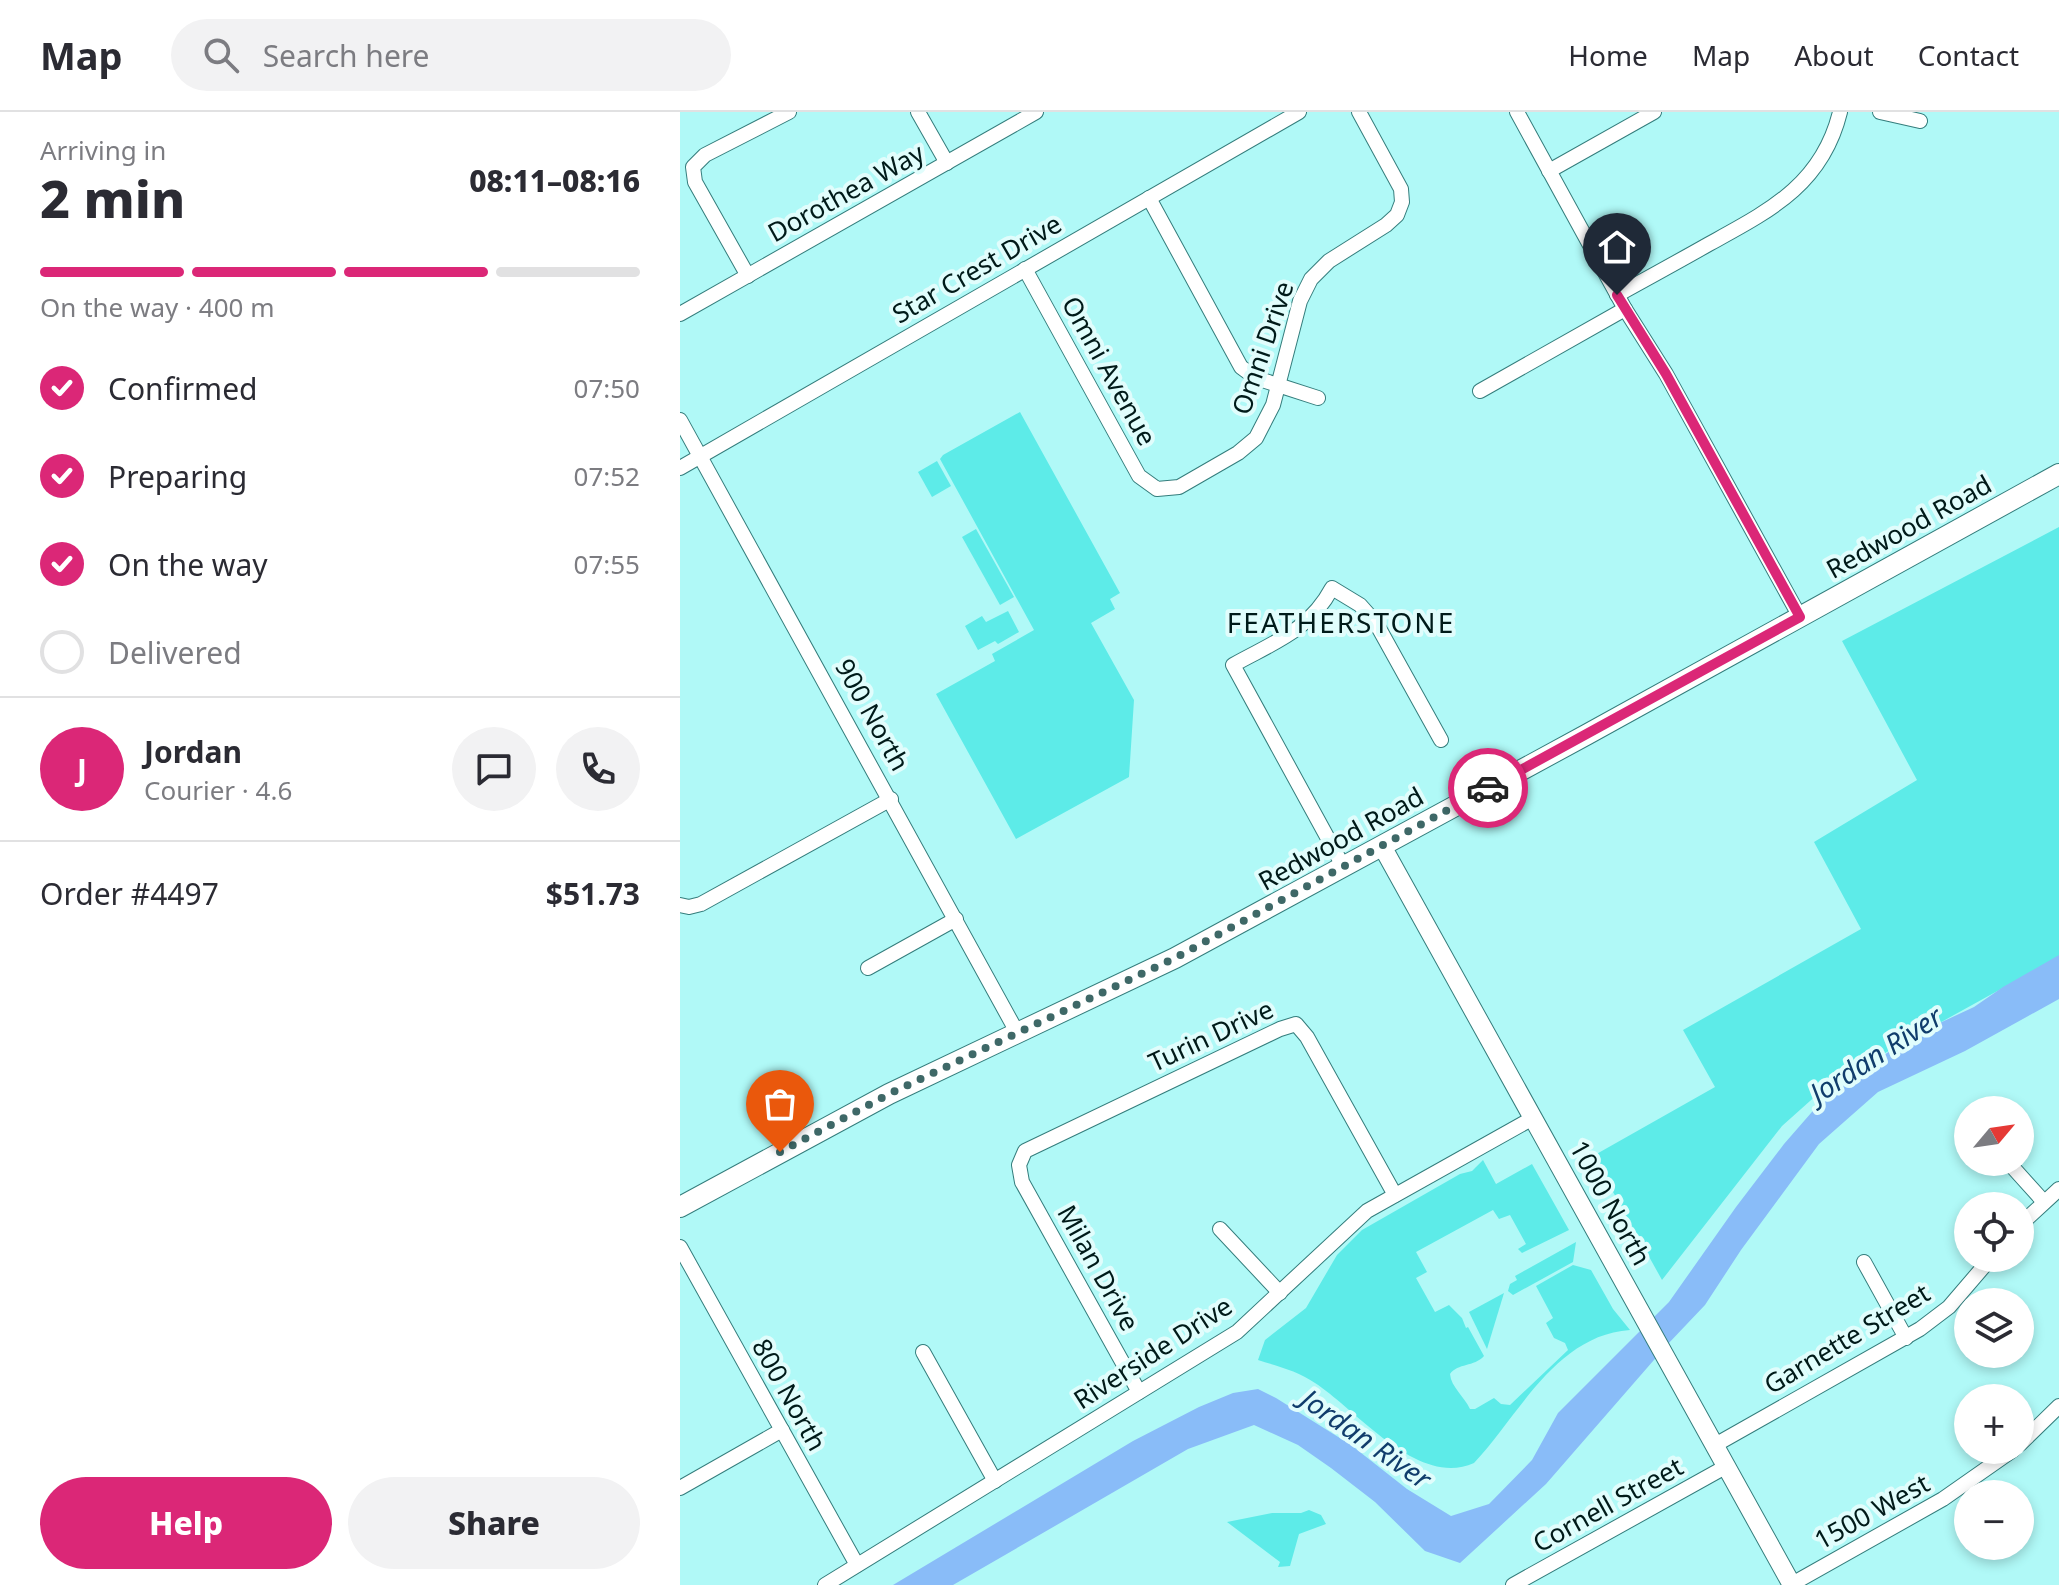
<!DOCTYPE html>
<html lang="en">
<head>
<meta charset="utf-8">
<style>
	:root { --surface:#fff; --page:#f2f2f3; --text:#2b2b33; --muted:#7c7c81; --line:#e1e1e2; --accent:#db2777 }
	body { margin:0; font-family:"Noto Sans",sans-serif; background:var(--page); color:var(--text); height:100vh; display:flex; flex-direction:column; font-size:30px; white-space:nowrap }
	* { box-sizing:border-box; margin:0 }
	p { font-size:26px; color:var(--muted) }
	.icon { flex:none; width:44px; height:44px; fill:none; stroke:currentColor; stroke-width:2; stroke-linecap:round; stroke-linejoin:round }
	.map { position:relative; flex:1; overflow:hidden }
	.drawer { display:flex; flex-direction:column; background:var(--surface); width:680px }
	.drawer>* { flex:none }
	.needle { width:52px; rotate:61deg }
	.controls { position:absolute; left:1274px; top:984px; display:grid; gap:16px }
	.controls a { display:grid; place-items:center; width:80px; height:80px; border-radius:50%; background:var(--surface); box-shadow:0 4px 12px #0003; font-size:40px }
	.pin { position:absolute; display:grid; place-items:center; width:68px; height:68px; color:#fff; margin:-82px -34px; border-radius:50% 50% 50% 0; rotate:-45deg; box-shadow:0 0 8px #0007 }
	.pin .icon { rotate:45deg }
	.courier { position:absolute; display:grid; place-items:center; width:80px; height:80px; margin:-40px; border:6px solid #db2777; border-radius:50%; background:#fff; color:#222; box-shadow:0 2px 10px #0007 }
	.head em { font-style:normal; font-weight:800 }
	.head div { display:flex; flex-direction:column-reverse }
	.head { display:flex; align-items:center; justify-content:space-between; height:136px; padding:0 40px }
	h1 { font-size:52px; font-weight:800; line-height:60px }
	.bar { display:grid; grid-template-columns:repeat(4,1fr); gap:12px 8px; align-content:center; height:96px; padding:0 40px }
	.bar i { height:10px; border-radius:6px; background:var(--line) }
	.bar .active { background:var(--accent) }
	.bar p { grid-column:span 4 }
	.line { display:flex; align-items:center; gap:20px; padding:0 40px; border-top:2px solid var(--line) }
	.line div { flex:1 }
	.round { display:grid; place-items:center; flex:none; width:84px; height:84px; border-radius:42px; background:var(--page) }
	ol { padding:0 40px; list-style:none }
	li { display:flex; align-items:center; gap:24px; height:88px }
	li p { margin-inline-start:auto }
	li .icon { padding:8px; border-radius:50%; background:var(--accent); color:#fff; stroke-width:4 }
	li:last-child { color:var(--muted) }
	li i { width:44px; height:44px; border:4px solid var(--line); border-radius:50% }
	.button { display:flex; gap:16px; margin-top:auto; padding:16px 40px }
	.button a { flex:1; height:92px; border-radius:48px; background:var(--accent); color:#fff; font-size:32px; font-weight:800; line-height:92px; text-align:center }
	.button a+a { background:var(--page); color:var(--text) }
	header { display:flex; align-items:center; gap:48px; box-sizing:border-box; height:112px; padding:0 40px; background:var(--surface); border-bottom:2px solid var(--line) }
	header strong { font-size:38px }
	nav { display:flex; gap:44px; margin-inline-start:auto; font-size:28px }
	.search { width:560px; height:72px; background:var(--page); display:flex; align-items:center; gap:20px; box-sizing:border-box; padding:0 28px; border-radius:44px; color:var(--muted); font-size:30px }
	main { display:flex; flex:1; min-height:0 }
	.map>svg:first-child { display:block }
	.green { fill:#5debe8 }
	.water { fill:#89bcf8 }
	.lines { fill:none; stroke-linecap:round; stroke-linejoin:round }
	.minor-casing { stroke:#347d7c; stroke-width:16 }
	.tertiary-casing { stroke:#347d7c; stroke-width:20 }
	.secondary-casing { stroke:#347d7c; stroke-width:22 }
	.minor { stroke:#fff; stroke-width:14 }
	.tertiary { stroke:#fff; stroke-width:18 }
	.secondary { stroke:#fff; stroke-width:20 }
	.done { stroke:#3e6867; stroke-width:8; stroke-dasharray:0 14.4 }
	.route { stroke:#db2777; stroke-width:10 }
	.labels { text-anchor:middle; stroke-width:8; stroke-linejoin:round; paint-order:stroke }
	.street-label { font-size:26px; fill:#001a19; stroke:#e1fdfc }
	.neighbourhood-label { font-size:28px; letter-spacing:2px; fill:#001a19; stroke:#e1fdfc }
	.water-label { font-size:28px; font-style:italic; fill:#113d6c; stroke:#e1fdfc }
</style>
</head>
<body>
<header>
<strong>Map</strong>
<div class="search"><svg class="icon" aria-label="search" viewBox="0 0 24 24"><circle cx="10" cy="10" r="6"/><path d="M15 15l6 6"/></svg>Search here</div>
<nav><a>Home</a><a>Map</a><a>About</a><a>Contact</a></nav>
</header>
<main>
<section class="drawer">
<div class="head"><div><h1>2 min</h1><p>Arriving in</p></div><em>08:11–08:16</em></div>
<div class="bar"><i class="active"></i><i class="active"></i><i class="active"></i><i></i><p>On the way · 400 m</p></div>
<ol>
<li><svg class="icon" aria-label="check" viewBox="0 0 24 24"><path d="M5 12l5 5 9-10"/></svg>Confirmed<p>07:50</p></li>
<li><svg class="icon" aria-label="check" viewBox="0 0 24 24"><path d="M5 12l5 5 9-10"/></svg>Preparing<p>07:52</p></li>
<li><svg class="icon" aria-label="check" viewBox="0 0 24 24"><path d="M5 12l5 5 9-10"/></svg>On the way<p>07:55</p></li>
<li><i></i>Delivered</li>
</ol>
<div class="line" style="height:144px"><b class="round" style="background:var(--accent);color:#fff">J</b><div><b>Jordan</b><p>Courier · 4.6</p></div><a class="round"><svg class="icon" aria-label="chat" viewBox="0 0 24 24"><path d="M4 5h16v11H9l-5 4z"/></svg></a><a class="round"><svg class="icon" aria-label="phone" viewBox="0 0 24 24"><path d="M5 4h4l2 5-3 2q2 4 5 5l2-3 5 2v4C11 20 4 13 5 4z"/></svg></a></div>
<div class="line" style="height:104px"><div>Order #4497</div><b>$51.73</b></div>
<div class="button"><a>Help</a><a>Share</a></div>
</section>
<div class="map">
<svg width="1379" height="1473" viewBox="0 0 1379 1473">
	<rect width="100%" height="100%" fill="#b0f9f7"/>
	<g class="green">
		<polygon points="340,300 440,481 430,487 435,497 411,511 454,588 449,665 336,727 256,582 315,549 312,542 354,518 260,347 263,343"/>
		<polygon points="257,349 271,374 252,385 238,360"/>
		<polygon points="1379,415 1379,845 1149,972 1102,1014 982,1168 913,1044 1035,975 1003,918 1181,817 1134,730 1237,668 1162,529"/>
		<polygon points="296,417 334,485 320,493 282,425"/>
		<polygon points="328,499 339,520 318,532 315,529 298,538 285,514 302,504 306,510"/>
		<path d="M 803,1048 L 816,1072 L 852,1052 L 889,1118 L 842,1141 L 838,1137 L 846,1132 L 830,1103 L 819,1107 L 813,1098 L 736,1140 L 747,1160 L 736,1166 L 755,1200 L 769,1193 L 782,1206 L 786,1216 L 788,1215 L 804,1244 C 794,1255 778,1251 770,1262 C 771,1275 784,1284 790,1297 L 795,1297 L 814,1286 L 821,1292 L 830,1293 L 888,1238 L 885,1231 L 874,1226 L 866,1211 L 873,1206 L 856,1174 L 893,1153 L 911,1158 L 933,1197 L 950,1218 C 876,1223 839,1303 794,1351 C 738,1376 678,1299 635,1271 C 618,1259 597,1254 578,1248 L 585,1228 L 626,1196 L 657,1143 L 682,1118 L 780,1062 L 792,1059 Z"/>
		<polygon points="896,1130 893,1150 833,1183 828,1179 830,1172 837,1168 835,1164"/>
		<polygon points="824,1181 807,1237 789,1200"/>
		<polygon points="629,1398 641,1403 646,1412 619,1422 610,1454 598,1455 600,1450 547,1410 592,1401 621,1401"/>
	</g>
	<polygon class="water" points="1379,843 1379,887 1285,939 1198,980 1139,1032 1061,1138 1025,1193 987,1233 866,1372 780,1451 745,1439 695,1390 651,1356 618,1333 574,1313 508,1337 273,1473 213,1473 453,1329 519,1295 553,1281 578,1277 596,1286 671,1333 727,1377 771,1404 809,1392 852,1348 878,1301 989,1190 1056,1095 1104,1032 1138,993 1186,955 1234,923 1294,895 1323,875"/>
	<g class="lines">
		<defs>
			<g id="minor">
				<polyline points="238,0 267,51"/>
				<polyline points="837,0 945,197 986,262 1120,505"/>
				<polyline points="1200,0 1240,9"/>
				<polyline points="869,59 974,0"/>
				<polyline points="469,86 561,255 576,266 638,286"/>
				<polyline points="345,157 459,364 477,377 499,375 558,341 576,326 593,293 620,189 631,167 649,149 706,113 717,103 722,90 721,77 679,0"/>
				<polyline points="68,164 15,70 13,55 25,43 109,0"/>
				<path d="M 937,183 C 968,166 999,149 1029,132 C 1089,99 1142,73 1160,0"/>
				<polyline points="0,202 356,0"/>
				<polyline points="800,279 945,197"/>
				<polyline points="0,308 338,922"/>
				<polyline points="0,356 619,0"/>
				<path d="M 663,754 L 553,553 C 594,530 629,519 652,476 L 680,493 L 696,511 L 761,628"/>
				<polyline points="0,793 9,795 21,792 211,687"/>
				<polyline points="188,856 276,807"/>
				<polyline points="1328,1050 1364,1090"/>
				<polyline points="1340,1113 1379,1077"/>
				<polyline points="540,1117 600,1181"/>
				<polyline points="0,1135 177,1453"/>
				<polyline points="1184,1150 1226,1226"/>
				<polyline points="243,1240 315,1369"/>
				<polyline points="459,1280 342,1070 339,1053 345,1039 600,917 616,912 627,925 715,1083"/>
				<polyline points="1340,1332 1379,1294"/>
				<polyline points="1035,1333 1240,1217 1269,1195 1311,1146"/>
				<polyline points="0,1376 102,1318"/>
				<polyline points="1112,1472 1263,1387 1333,1338"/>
				<polyline points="145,1473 557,1220 687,1099 853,1006"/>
				<polyline points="833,1473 1047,1354"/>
			</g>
			<polyline id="tertiary" points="702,734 1112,1473"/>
			<polyline id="secondary" points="0,1095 209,982 495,846 906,623 1379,362"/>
		</defs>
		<use href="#minor" class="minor-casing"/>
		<use href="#tertiary" class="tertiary-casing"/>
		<use href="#secondary" class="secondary-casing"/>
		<use href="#minor" class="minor"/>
		<use href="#tertiary" class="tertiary"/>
		<use href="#secondary" class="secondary"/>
	</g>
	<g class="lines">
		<polyline class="done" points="100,1040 209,982 495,846 808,676"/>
		<polyline class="route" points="808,676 1120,505 986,262 937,183"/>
	</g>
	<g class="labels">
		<g class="street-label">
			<text transform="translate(166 81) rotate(-29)" y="9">Dorothea Way</text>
			<text transform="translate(297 157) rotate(-30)" y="9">Star Crest Drive</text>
			<text transform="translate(583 236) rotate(-71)" y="9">Omni Drive</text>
			<text transform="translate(429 259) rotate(61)" y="9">Omni Avenue</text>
			<text transform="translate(1229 415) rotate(-29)" y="9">Redwood Road</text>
			<text transform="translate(192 603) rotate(61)" y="9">900 North</text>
			<text transform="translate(661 727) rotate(-29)" y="9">Redwood Road</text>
			<text transform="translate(531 924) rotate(-25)" y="9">Turin Drive</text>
			<text transform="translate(930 1091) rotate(61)" y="9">1000 North</text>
			<text transform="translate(418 1156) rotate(61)" y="9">Milan Drive</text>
			<text transform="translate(1167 1227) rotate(-31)" y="9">Garnette Street</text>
			<text transform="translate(473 1241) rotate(-33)" y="9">Riverside Drive</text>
			<text transform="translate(109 1283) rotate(61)" y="9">800 North</text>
			<text transform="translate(928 1393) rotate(-29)" y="9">Cornell Street</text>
			<text transform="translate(1192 1400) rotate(-29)" y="9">1500 West</text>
		</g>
		<g class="neighbourhood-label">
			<text x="661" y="521">FEATHERSTONE</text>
		</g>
		<g class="water-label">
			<text transform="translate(1196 943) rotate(-33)" y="10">Jordan River</text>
			<text transform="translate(686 1327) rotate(35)" y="10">Jordan River</text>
		</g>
	</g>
</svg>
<div class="controls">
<a><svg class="needle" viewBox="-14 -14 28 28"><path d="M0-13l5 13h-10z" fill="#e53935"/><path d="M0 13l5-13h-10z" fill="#7c7c81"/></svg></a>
<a><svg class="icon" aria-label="locate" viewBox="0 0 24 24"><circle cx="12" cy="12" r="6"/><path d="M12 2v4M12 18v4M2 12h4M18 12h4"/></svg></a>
<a><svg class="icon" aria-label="layers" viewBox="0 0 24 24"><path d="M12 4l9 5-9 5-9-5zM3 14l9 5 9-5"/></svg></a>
<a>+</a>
<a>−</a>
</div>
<div class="pin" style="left:100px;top:1040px;background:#ea580c"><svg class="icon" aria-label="bag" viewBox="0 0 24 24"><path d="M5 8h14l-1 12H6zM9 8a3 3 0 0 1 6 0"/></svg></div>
<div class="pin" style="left:937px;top:183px;background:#1f2937"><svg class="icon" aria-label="home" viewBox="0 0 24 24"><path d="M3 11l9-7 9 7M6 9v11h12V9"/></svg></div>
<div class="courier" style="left:808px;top:676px"><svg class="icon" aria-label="car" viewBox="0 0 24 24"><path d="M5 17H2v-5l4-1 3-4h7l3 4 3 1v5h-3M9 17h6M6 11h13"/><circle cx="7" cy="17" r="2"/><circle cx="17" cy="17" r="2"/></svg></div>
</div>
</main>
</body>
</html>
